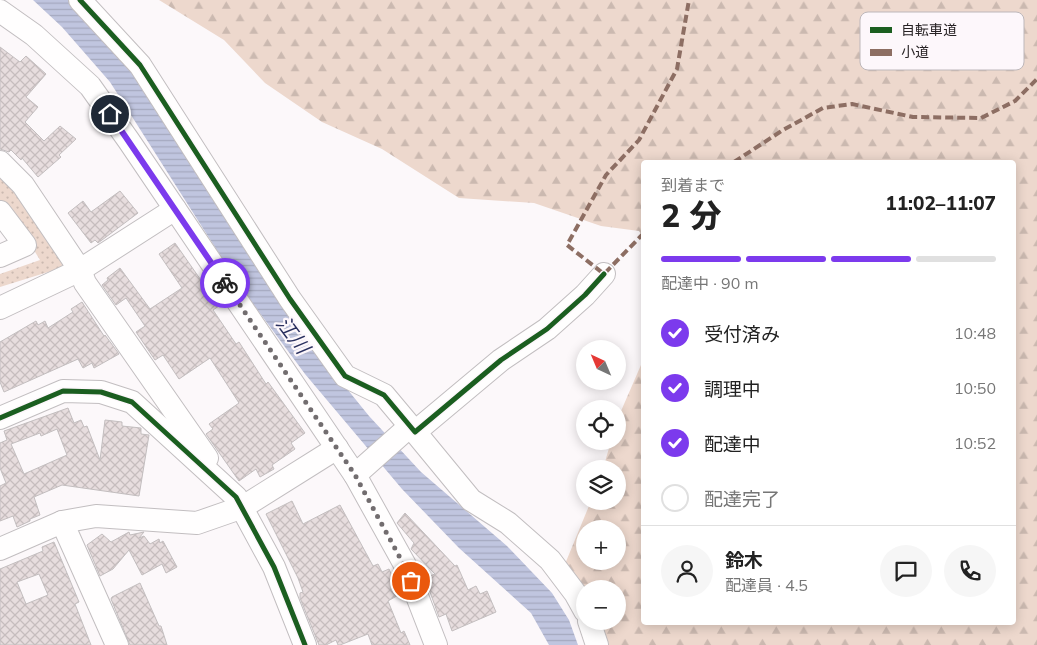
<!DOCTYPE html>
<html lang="ja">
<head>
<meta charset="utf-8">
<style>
	:root { --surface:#fff; --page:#f6f6f6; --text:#222; --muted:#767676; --line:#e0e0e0; --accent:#7c3aed }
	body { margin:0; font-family:Mulish,"Noto Sans JP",sans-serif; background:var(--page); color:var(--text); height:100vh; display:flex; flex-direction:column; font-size:19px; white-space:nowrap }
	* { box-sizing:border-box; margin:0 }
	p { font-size:16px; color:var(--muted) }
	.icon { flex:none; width:28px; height:28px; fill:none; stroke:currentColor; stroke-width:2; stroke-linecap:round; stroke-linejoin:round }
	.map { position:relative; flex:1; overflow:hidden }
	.side { position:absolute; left:641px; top:160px; width:375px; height:465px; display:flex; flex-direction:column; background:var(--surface); border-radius:5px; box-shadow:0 2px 12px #0003 }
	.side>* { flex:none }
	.needle { width:32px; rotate:316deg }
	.controls { position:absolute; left:576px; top:340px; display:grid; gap:10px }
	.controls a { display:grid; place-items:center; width:50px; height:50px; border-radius:50%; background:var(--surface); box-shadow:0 2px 12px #0003; font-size:25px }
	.pin { position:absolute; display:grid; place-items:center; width:42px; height:42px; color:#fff; margin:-21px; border:2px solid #fff; border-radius:50%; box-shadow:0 1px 5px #0007 }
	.courier { position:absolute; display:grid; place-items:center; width:50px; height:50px; margin:-25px; border:4px solid #7c3aed; border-radius:50%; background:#fff; color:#222; box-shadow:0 1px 6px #0007 }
	.summary em { font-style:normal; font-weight:800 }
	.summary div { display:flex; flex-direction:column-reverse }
	.summary { display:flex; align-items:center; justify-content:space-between; height:85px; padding:0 20px }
	h1 { font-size:32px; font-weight:800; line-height:38px }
	.bar { display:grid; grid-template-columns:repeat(4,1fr); gap:8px 5px; align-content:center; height:60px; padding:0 20px }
	.bar i { height:6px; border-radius:4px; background:var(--line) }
	.bar .selected { background:var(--accent) }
	.bar p { grid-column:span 4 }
	.line { display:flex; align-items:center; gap:12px; padding:0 20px; border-top:1px solid var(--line) }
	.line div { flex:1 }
	.round { display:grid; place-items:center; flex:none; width:52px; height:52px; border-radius:26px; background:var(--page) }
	ol { padding:0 20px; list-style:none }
	li { display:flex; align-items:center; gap:15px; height:55px }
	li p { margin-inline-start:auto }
	li .icon { padding:5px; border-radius:50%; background:var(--accent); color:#fff; stroke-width:4 }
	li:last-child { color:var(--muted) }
	li i { width:28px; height:28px; border:2px solid var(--line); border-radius:50% }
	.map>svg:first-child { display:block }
	.grass { fill:url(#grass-dots) }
	.forest { fill:url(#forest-firs); fill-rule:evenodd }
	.water { fill:url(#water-rules) }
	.building { fill:url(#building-cross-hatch); stroke:#c3bebf; fill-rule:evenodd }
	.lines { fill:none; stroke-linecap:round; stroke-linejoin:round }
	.minor-casing { stroke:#c2bec0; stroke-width:24 }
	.minor { stroke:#fffefe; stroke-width:22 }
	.quiet { stroke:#8d6e63; stroke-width:4; stroke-dasharray:8 4; stroke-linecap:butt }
	.cycleway-casing { stroke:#fdf7fb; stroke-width:8 }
	.cycleway { stroke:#1b5e20; stroke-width:5 }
	.done { stroke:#726d6f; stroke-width:5; stroke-dasharray:0 9 }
	.route { stroke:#7c3aed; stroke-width:6 }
	.labels { text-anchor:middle; stroke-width:4.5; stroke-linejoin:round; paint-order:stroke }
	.water-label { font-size:20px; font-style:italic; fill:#2a305f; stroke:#fdf7fb }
	.key { fill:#fdf7fb; stroke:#bdb7ba; stroke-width:1 }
	.key-label { font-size:14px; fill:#272224 }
</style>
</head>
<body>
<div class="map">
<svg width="1037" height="645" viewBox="0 0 1037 645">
	<defs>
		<pattern id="grass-dots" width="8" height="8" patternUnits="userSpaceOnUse" patternTransform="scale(1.25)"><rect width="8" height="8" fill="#edd8cd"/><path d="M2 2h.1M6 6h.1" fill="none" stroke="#cbb9b0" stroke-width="1.8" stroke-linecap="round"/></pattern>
		<pattern id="forest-firs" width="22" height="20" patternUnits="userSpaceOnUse" patternTransform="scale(1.25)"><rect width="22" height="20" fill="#edd8cd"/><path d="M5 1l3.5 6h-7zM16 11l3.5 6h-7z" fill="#cbb9b0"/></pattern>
		<pattern id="water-rules" width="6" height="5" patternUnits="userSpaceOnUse" patternTransform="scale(1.25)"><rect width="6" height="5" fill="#c0c5df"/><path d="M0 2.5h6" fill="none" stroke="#a5a9bf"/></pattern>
		<pattern id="building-cross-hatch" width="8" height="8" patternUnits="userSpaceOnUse" patternTransform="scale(1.25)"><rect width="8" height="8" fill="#e7ddde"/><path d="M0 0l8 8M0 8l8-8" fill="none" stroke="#c6bdbe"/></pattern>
	</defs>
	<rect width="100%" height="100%" fill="#fcf8fa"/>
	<polygon class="grass" points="0,177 34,215 65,259 61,268 0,287 0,274 40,260 15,219 0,203"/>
	<path class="forest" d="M 159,0 L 1037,0 L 1037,645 L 605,645 L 597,621 L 618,621 L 618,589 L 585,589 L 565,564 L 591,501 L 618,501 L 618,469 L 603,469 L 611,441 L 618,441 L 618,418 L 644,358 L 644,622 L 1014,622 L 1014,162 L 644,162 L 644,238 L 639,231 L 601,226 L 534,203 L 459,198 L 382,149 L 322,122 L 265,83 L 224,40 ZM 585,529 L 618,529 L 618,561 L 585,561 Z"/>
	<polygon class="water" points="33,0 70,0 111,42 203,178 258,270 318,353 369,416 421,472 507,546 552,593 569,620 578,645 549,645 531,613 459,548 402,489 305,374 239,285 110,82 62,27"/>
	<g class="building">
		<polygon points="0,47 20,62 26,56 46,74 26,97 38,107 25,122 44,141 60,126 76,139 59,155 61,157 38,177 22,158 21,160 11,150 9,152 0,149"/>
		<polygon points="120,191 138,213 98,243 95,240 91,243 68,213 83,201 91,212"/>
		<polygon points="175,243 219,306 213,310 236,344 239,342 266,384 268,382 305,433 291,443 295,449 272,465 274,469 260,477 256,469 239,481 206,434 213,429 209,424 239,403 210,358 179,379 163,355 155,360 136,332 145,326 126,298 116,305 102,285 108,280 107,278 120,268 150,309 182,288 159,254"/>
		<polygon points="82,302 104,336 105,335 119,354 94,368 92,363 83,368 78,359 4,392 0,382 0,342 36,321 38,325 45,321 48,328 73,312 71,309"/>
		<path d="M 68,408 L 74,423 L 81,420 L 84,427 L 87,426 L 100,460 L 105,420 L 122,422 L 122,426 L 141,428 L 141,434 L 149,435 L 139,496 L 62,485 L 34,497 L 40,515 L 30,519 L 30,521 L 17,527 L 13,516 L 0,521 L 0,486 L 6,483 L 0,468 L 0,443 L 7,440 L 4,431 ZM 57,429 L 67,455 L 24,474 L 11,444 L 40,433 L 41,436 Z"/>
		<polygon points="292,501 303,524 340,505 373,566 378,564 382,572 389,569 400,594 388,601 401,633 404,631 410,645 372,645 368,634 340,645 338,645 336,640 326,645 319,645 300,598 300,593 303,592 298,578 266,514"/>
		<polygon points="405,513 455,566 457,565 468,590 476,586 480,594 487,591 496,612 452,631 446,614 439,617 425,578 435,574 411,549 414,543 397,523"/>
		<polygon points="129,532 130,535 144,532 139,538 144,536 150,544 159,539 160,543 163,541 177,567 166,573 162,564 142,575 129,550 113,569 100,576 87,545 102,534 111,542"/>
		<path d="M 54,542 L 79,602 L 75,604 L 91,645 L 0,645 L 0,569 L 43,551 L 42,547 ZM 39,574 L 48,595 L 26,604 L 17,582 Z"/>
		<polygon points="140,583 159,626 161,626 167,645 130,645 111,599 112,597"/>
	</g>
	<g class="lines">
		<defs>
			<g id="minor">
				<polyline points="80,0 140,65 290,299 345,376 384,395 415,432 501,360 547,329 585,295 604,274"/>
				<polyline points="0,11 34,35 90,86 129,141 355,475 405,565 436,645"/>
				<polyline points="0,162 23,185 80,270 85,283 207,458"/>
				<polyline points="0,212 25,245 0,256"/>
				<polyline points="0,308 80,270 175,209"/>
				<polyline points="0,418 63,391 101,392 132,402 236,497 274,567 305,645"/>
				<polyline points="415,432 471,500 508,523 550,560 575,593 585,611"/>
				<polyline points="355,475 409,427"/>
				<polyline points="62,522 117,645"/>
				<polyline points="0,549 62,522 96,516 197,523 243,507 337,448"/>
				<polyline points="589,621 597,645"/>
			</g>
		</defs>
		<use href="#minor" class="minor-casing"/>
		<use href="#minor" class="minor"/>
		<g class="quiet">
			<polyline points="734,162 783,130 823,108 852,104 913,117 981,118 1015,101 1037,79"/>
			<polyline points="644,233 604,274 567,245 606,175 639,140 677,69 689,0"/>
		</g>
		<defs>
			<g id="cycleway">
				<polyline points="80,0 140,65 290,299 345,376 384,395 415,432 501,360 547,329 585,295 604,274"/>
				<polyline points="0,418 63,391 101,392 132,402 236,497 274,567 305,645"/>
			</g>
		</defs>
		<use href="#cycleway" class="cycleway-casing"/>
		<use href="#cycleway" class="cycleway"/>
	</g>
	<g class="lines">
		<polyline class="done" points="225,283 355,475 404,565 411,581"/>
		<polyline class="route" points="110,114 225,283"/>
	</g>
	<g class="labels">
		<g class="water-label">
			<text transform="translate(293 335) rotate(53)" y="7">江川</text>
		</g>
	</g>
	<rect x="860" y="12" width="164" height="58" rx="8" class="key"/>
	<rect x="870" y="27" width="22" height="6" fill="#1b5e20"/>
	<rect x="870" y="49" width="22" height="7" fill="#8d6e63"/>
	<g class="key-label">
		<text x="901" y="35">自転車道</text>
		<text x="901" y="57">小道</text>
	</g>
</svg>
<div class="controls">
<a><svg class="needle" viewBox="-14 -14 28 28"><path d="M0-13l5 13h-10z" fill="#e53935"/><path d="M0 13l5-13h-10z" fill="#767676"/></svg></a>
<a><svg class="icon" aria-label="locate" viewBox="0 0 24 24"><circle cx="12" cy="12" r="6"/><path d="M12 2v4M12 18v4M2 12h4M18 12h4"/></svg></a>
<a><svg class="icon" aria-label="layers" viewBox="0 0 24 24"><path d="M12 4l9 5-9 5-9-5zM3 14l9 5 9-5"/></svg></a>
<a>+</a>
<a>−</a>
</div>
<div class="pin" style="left:411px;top:581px;background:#ea580c"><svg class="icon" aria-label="bag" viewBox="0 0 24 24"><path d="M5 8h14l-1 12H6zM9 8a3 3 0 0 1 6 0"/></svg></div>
<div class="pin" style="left:110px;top:114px;background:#1f2937"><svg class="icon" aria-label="home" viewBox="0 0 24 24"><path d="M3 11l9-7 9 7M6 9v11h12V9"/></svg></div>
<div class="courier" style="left:225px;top:283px"><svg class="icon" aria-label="bike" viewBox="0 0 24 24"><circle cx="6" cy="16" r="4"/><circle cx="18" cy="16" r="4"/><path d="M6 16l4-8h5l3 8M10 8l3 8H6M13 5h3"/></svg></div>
<section class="side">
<div class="summary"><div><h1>2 分</h1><p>到着まで</p></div><em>11:02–11:07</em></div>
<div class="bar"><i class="selected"></i><i class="selected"></i><i class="selected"></i><i></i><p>配達中 · 90 m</p></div>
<ol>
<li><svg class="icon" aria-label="check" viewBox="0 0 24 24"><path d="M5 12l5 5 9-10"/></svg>受付済み<p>10:48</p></li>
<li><svg class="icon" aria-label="check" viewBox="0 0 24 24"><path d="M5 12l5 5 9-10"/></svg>調理中<p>10:50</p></li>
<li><svg class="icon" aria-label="check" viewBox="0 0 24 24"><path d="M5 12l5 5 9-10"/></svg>配達中<p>10:52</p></li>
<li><i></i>配達完了</li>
</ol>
<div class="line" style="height:90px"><a class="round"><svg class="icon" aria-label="person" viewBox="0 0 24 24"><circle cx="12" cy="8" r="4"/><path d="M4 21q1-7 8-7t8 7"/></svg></a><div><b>鈴木</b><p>配達員 · 4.5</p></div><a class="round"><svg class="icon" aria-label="chat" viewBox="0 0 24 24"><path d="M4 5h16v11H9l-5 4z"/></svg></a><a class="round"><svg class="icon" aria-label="phone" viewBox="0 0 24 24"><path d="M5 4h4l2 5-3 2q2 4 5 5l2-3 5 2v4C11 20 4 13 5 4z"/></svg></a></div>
</section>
</div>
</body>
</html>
